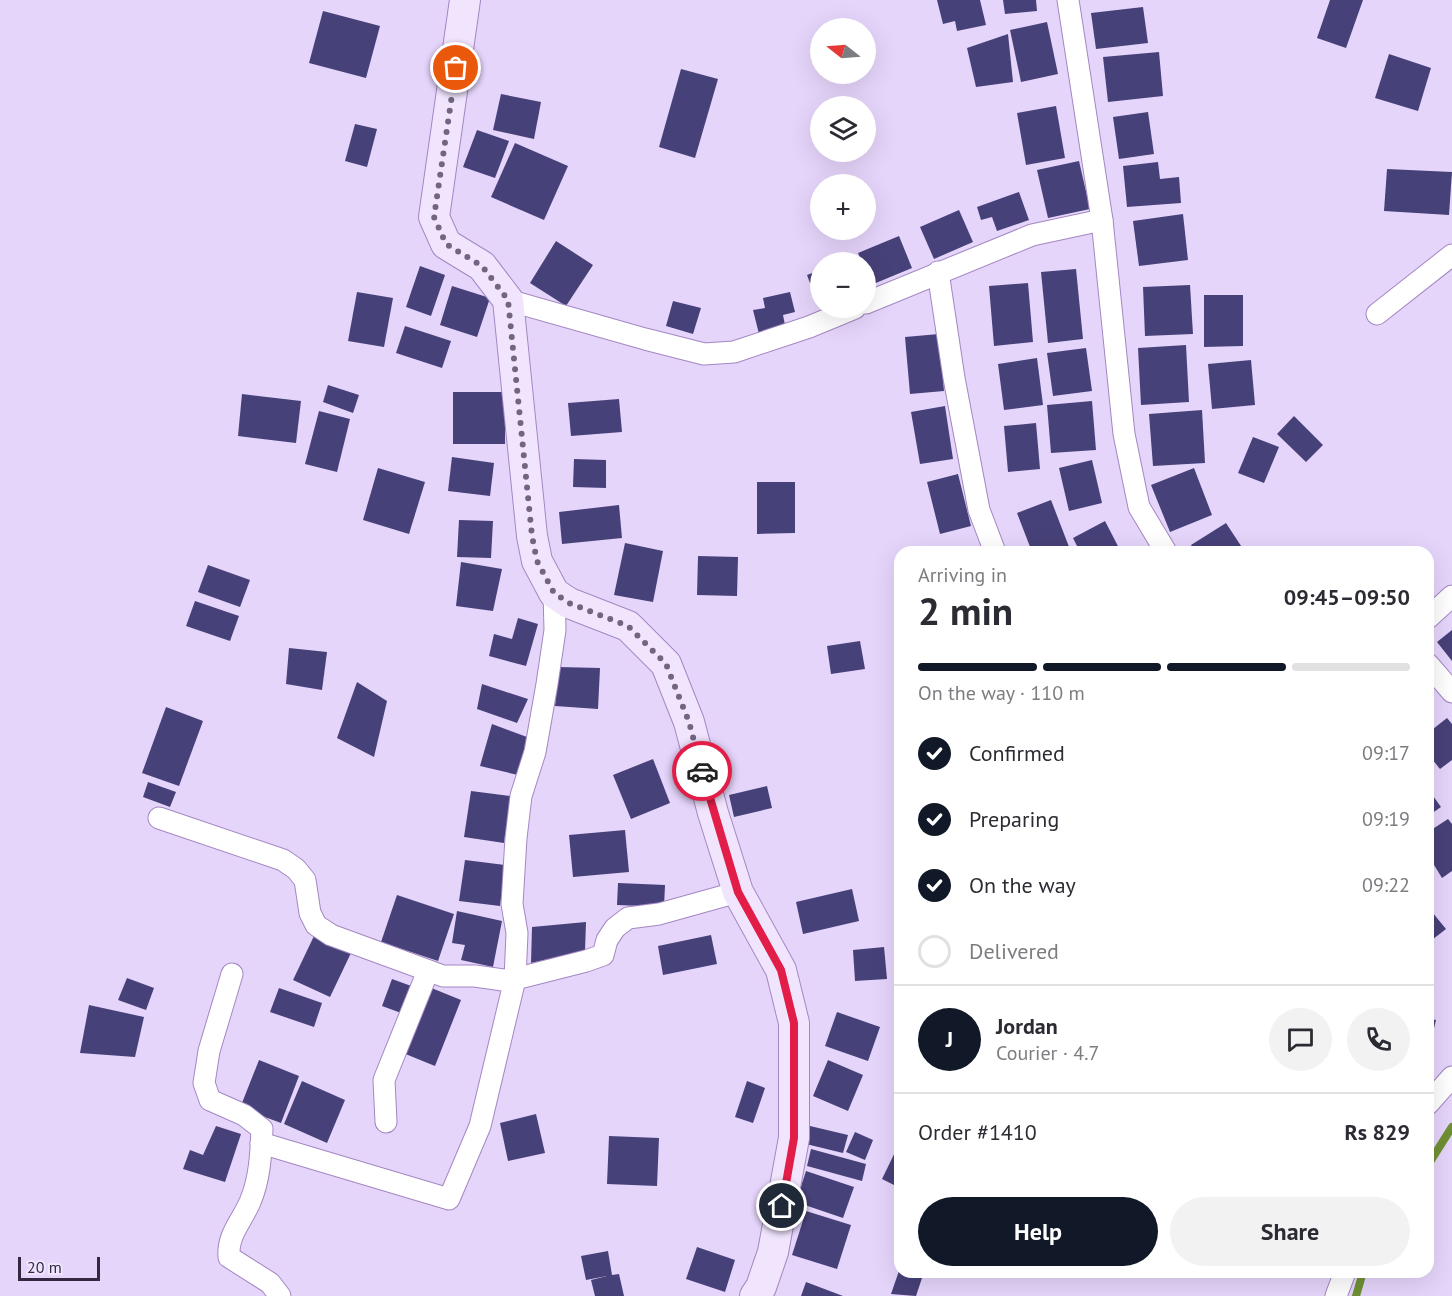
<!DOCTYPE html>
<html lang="en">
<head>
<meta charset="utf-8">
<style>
	:root { --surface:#fff; --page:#f2f2f3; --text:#2b2b33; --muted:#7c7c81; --line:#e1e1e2; --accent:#111827 }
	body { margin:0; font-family:"PT Sans",sans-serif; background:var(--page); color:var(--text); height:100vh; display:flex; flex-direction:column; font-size:22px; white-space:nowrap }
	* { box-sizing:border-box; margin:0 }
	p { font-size:20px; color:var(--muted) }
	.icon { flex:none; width:33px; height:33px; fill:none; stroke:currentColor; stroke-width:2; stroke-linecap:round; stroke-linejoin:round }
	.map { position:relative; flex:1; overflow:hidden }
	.sheet { position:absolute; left:894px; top:546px; width:540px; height:732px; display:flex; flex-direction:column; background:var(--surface); border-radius:18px; box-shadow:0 6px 24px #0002 }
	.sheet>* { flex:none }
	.needle { width:39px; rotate:287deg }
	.tools { position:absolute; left:810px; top:18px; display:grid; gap:12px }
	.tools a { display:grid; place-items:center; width:66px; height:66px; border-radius:50%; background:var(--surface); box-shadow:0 6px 24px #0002; font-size:30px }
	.scale { position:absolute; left:18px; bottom:15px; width:82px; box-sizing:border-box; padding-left:6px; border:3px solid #342841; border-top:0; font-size:16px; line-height:21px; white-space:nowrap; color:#342841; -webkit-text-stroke:4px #f0e5fe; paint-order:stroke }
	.pin { position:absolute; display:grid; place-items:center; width:51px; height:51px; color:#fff; margin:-26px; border:3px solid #fff; border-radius:50%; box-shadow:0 2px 6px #0007 }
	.courier { position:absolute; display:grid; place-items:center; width:60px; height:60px; margin:-30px; border:4px solid #e11d48; border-radius:50%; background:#fff; color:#222; box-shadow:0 2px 8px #0007 }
	.headline em { font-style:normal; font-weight:700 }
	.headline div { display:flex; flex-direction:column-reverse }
	.headline { display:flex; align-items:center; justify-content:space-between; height:102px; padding:0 24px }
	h1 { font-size:39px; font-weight:700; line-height:45px }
	.bar { display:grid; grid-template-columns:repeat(4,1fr); gap:9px 6px; align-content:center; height:72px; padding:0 24px }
	.bar i { height:8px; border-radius:4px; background:var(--line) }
	.bar .selected { background:var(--accent) }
	.bar p { grid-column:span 4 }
	.line { display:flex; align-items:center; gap:15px; padding:0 24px; border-top:2px solid var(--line) }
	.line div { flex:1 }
	.round { display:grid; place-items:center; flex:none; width:63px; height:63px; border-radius:32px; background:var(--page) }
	ol { padding:0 24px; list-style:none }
	li { display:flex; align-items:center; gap:18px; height:66px }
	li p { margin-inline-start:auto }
	li .icon { padding:6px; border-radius:50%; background:var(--accent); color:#fff; stroke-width:4 }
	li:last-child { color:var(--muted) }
	li i { width:33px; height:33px; border:3px solid var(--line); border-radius:50% }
	.primary-button { display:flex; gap:12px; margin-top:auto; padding:12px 24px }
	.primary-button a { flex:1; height:69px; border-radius:36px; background:var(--accent); color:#fff; font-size:24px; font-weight:700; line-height:69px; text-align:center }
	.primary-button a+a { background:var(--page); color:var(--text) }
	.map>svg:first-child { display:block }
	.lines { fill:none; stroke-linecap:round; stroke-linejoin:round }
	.stream { stroke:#709034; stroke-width:8 }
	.building { fill:#474179 }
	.street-casing { stroke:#a387c2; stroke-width:23 }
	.secondary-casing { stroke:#a387c2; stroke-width:32 }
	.street { stroke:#fff; stroke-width:21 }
	.secondary { stroke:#f1e5fe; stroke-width:30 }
	.done { stroke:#726582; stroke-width:6; stroke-dasharray:0 10.8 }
	.route { stroke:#e11d48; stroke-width:8 }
</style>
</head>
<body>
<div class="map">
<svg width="1452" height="1296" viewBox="0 0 1452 1296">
	<rect width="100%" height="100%" fill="#e6d5fb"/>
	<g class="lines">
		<g class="stream">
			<polyline points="1428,1165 1452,1127"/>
			<polyline points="1356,1296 1363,1272"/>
		</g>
	</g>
	<g class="building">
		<polygon points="937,0 980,0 986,25 957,31 955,21 943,24"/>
		<polygon points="1003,0 1036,0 1037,11 1005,14"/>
		<polygon points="1330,0 1363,0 1346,48 1317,38"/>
		<polygon points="1143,7 1148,43 1096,49 1091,13"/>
		<polygon points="323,11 380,26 366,78 309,63"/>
		<polygon points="1047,22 1058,74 1021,82 1010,30"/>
		<polygon points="1008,34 1013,82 976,87 967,48"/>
		<polygon points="1159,52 1163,96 1108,102 1103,57"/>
		<polygon points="1389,54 1431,68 1418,111 1375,98"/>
		<polygon points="681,69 718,79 695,158 659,147"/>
		<polygon points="501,94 541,102 534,139 493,130"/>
		<polygon points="1056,106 1065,158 1026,165 1017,113"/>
		<polygon points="1148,112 1154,154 1119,159 1113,117"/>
		<polygon points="355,124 377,129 367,167 345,161"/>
		<polygon points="477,130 509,141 495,178 463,167"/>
		<polygon points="515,143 568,166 544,220 491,197"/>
		<polygon points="1079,161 1090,209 1048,218 1037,170"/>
		<polygon points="1158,162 1160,179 1179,177 1181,203 1127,207 1123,166"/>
		<polygon points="1387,169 1452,172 1449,215 1384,211"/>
		<polygon points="1019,192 1029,220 997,231 992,217 981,220 977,207"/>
		<polygon points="959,210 973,242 934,259 920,227"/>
		<polygon points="1183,214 1188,260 1139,266 1133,221"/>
		<polygon points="899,236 912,268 871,285 866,270 866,262 862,262 858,253"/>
		<polygon points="556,241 593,265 566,306 530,283"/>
		<polygon points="420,266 445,275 431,316 406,307"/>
		<polygon points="1076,269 1083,339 1048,343 1041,272"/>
		<polygon points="820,270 820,297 816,299 807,275"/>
		<polygon points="1028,283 1033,342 994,346 989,286"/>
		<polygon points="1190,285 1193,334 1145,336 1143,287"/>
		<polygon points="452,286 490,298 477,337 440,325"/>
		<polygon points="357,292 393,298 384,347 348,341"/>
		<polygon points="790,292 795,312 783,315 785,325 772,328 774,335 760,338 753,310 765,308 763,298"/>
		<polygon points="1204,295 1243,295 1243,346 1204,347"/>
		<polygon points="673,301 701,308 693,334 666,326"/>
		<polygon points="405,326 451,341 442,368 396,353"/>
		<polygon points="939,334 944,391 910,394 905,337"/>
		<polygon points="1186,345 1189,402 1141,405 1138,348"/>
		<polygon points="1086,348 1092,391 1053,396 1047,353"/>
		<polygon points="1037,358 1043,405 1004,410 998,364"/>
		<polygon points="1251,360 1255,405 1212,409 1208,364"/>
		<polygon points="328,385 359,395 353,413 323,402"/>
		<rect x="453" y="392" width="52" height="52"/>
		<polygon points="242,394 301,401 296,443 238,436"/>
		<polygon points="619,399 622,432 571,436 568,403"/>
		<polygon points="1092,401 1096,450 1051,453 1047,405"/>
		<polygon points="945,406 953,459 920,464 911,412"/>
		<polygon points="1202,410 1205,463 1153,466 1149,414"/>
		<polygon points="319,411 350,419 337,472 305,464"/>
		<polygon points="1294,416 1323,445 1306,462 1277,434"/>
		<polygon points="1036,423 1040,469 1008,472 1004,426"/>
		<polygon points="1253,437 1279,447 1264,483 1238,473"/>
		<polygon points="452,457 494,463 490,496 448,491"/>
		<polygon points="574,459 606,460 606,488 573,487"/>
		<polygon points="1092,460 1102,503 1069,511 1059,468"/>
		<polygon points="378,468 425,482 409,534 363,520"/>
		<polygon points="1194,468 1212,515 1170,532 1151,485"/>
		<polygon points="958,474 971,526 940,534 927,482"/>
		<polygon points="757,482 795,482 795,533 757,534"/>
		<polygon points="1051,500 1071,552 1032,552 1017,513"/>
		<polygon points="619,505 622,538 562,544 559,512"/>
		<polygon points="459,520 493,521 491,558 457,557"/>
		<polygon points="1105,521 1121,552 1080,552 1073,538"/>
		<polygon points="1226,523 1245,552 1196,552 1191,545"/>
		<polygon points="625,543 663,551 653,602 614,595"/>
		<polygon points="698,556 738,557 737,596 697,595"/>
		<polygon points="461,562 502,569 493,611 456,606"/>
		<polygon points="208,565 250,580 240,607 198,592"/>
		<polygon points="195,601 239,616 230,641 186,626"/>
		<polygon points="518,618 538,624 526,666 489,656 494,634 512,639"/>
		<polygon points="1452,630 1452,661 1437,642"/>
		<polygon points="860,641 865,669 831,674 827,646"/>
		<polygon points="289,648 327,652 322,690 286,684"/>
		<polygon points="559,667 600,668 598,709 555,706"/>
		<polygon points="357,682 387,701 374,757 337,738"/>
		<polygon points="482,684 528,699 517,723 477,709"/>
		<polygon points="166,707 203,721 179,786 142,773"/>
		<polygon points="1447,718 1452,724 1452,760 1440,769 1428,754 1428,733"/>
		<polygon points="492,724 527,737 518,775 480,766"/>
		<polygon points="653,759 670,803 631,819 613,775"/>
		<polygon points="148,782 176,792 170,807 143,797"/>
		<polygon points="767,786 772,808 734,817 729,795"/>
		<polygon points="1428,789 1441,807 1428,816"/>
		<polygon points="471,791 511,796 504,843 464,837"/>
		<polygon points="1448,819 1452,824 1452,871 1442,878 1428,855 1428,832"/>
		<polygon points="625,830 629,872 573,877 569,835"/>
		<polygon points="465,860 505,865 500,906 459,901"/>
		<polygon points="618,883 665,885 664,907 617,905"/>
		<polygon points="852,889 859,921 803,934 796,902"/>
		<polygon points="397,895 454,914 438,961 381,942"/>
		<polygon points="1428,907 1446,929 1428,943"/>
		<polygon points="457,911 502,921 493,967 461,960 465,945 452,943"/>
		<polygon points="586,922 585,951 531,963 532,927"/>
		<polygon points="711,935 717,964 663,975 658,946"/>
		<polygon points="314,936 351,953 330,997 293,980"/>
		<polygon points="884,947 887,979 855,981 853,950"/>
		<polygon points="127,978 154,988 146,1010 118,1000"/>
		<polygon points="392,979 414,987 404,1014 382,1006"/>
		<polygon points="429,987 461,1000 435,1066 403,1053"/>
		<polygon points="279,988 322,1003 314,1027 270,1012"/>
		<polygon points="89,1005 144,1017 135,1057 80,1053"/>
		<polygon points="837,1012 880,1027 868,1061 825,1046"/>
		<polygon points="1428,1018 1436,1020 1429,1049 1428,1049"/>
		<polygon points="259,1060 299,1076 281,1123 240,1108"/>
		<polygon points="828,1060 863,1075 848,1111 813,1096"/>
		<polygon points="302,1081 345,1100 327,1143 284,1124"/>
		<polygon points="747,1081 765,1088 753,1123 735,1117"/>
		<polygon points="536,1114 545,1153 508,1161 500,1123"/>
		<polygon points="216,1126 241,1134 225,1182 183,1169 190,1150 203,1155"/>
		<polygon points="810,1126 848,1135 843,1153 806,1144"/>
		<polygon points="855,1132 873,1140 865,1160 846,1152"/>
		<polygon points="609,1136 659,1138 657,1186 607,1184"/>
		<polygon points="900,1142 900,1188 882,1179"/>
		<polygon points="811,1149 866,1164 862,1181 807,1166"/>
		<polygon points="806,1171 854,1187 843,1218 796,1202"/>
		<polygon points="806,1211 851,1225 837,1269 792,1255"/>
		<polygon points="697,1247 735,1260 725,1292 686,1279"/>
		<polygon points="608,1251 612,1275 619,1274 624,1296 595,1296 591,1280 607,1276 586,1280 581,1256"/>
		<polygon points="900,1268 900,1272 924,1272 916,1296 891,1294"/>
		<polygon points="806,1282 843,1296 801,1296"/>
	</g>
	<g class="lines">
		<defs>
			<g id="street">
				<polyline points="1068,0 1102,220"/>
				<polyline points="938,272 954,378 979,510 995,552"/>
				<polyline points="508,300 645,339 704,354 734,352 809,327 855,308"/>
				<polyline points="866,303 1032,235 1102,220 1124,434 1139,507 1166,552"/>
				<polyline points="1377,314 1452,255"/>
				<polyline points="1428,618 1452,596"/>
				<polyline points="1428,664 1452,692"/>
				<polyline points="159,818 283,860 296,869 305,880 310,913 316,925 331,935 443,976 475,976 503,980 515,979 586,961 603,955 607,940 615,928 628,918 659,914 738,892"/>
				<path d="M 232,974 L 209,1051 L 204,1083 L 210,1100 L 244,1115 L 262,1129 C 261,1153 260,1179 250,1202 C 242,1221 227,1235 229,1257 L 270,1283 L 280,1296"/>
				<polyline points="1428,1104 1452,1077"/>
				<polyline points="386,1122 384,1080 428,971"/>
				<polyline points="261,1143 449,1199 480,1126 515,979 517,933 512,904 516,838 521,796 535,752 547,684 555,630 554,593"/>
				<polyline points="1336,1296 1345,1272"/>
			</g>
			<polyline id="secondary" points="465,0 434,217 446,244 482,266 508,300 532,536 537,561 554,593 569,603 628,626 666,664 689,722 713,813 738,892 781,970 794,1023 794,1138 773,1252 761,1287 755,1296"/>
		</defs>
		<use href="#street" class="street-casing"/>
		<use href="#secondary" class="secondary-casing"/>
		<use href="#street" class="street"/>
		<use href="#secondary" class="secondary"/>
	</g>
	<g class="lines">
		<polyline class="done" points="456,68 434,217 446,244 482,266 508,300 532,536 537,561 554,593 569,603 628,626 666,664 689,722 702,771"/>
		<polyline class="route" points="702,771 738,892 781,970 794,1023 794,1138 782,1206"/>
	</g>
</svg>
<div class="tools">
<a><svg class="needle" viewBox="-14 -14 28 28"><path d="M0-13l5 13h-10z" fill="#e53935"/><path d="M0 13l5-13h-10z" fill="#7c7c81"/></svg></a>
<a><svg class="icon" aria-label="layers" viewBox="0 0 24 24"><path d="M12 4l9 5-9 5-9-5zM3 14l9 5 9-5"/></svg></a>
<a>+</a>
<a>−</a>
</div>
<div class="scale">20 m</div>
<div class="pin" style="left:456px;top:68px;background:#ea580c"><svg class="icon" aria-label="bag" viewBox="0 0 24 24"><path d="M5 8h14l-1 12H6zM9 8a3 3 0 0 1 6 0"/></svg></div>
<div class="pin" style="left:782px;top:1206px;background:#1f2937"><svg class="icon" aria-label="home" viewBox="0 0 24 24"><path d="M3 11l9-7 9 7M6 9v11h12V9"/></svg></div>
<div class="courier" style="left:702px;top:771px"><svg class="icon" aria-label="car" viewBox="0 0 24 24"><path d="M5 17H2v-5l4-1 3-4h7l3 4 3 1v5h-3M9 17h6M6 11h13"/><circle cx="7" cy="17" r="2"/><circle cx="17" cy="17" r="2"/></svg></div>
<section class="sheet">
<div class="headline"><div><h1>2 min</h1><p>Arriving in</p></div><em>09:45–09:50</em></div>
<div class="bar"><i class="selected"></i><i class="selected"></i><i class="selected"></i><i></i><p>On the way · 110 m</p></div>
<ol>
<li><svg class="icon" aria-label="check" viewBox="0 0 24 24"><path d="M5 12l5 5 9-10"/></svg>Confirmed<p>09:17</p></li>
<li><svg class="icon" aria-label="check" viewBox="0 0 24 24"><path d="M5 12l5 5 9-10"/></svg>Preparing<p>09:19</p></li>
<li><svg class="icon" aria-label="check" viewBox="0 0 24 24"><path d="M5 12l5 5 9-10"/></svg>On the way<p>09:22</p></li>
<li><i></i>Delivered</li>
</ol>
<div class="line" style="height:108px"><b class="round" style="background:var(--accent);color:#fff">J</b><div><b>Jordan</b><p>Courier · 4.7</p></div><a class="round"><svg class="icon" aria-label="chat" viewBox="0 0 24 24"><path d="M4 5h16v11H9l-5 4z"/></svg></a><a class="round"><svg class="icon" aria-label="phone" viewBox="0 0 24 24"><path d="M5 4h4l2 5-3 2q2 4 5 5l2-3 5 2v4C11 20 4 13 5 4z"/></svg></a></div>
<div class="line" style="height:78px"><div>Order #1410</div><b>Rs 829</b></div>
<div class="primary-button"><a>Help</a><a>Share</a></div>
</section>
</div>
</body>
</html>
